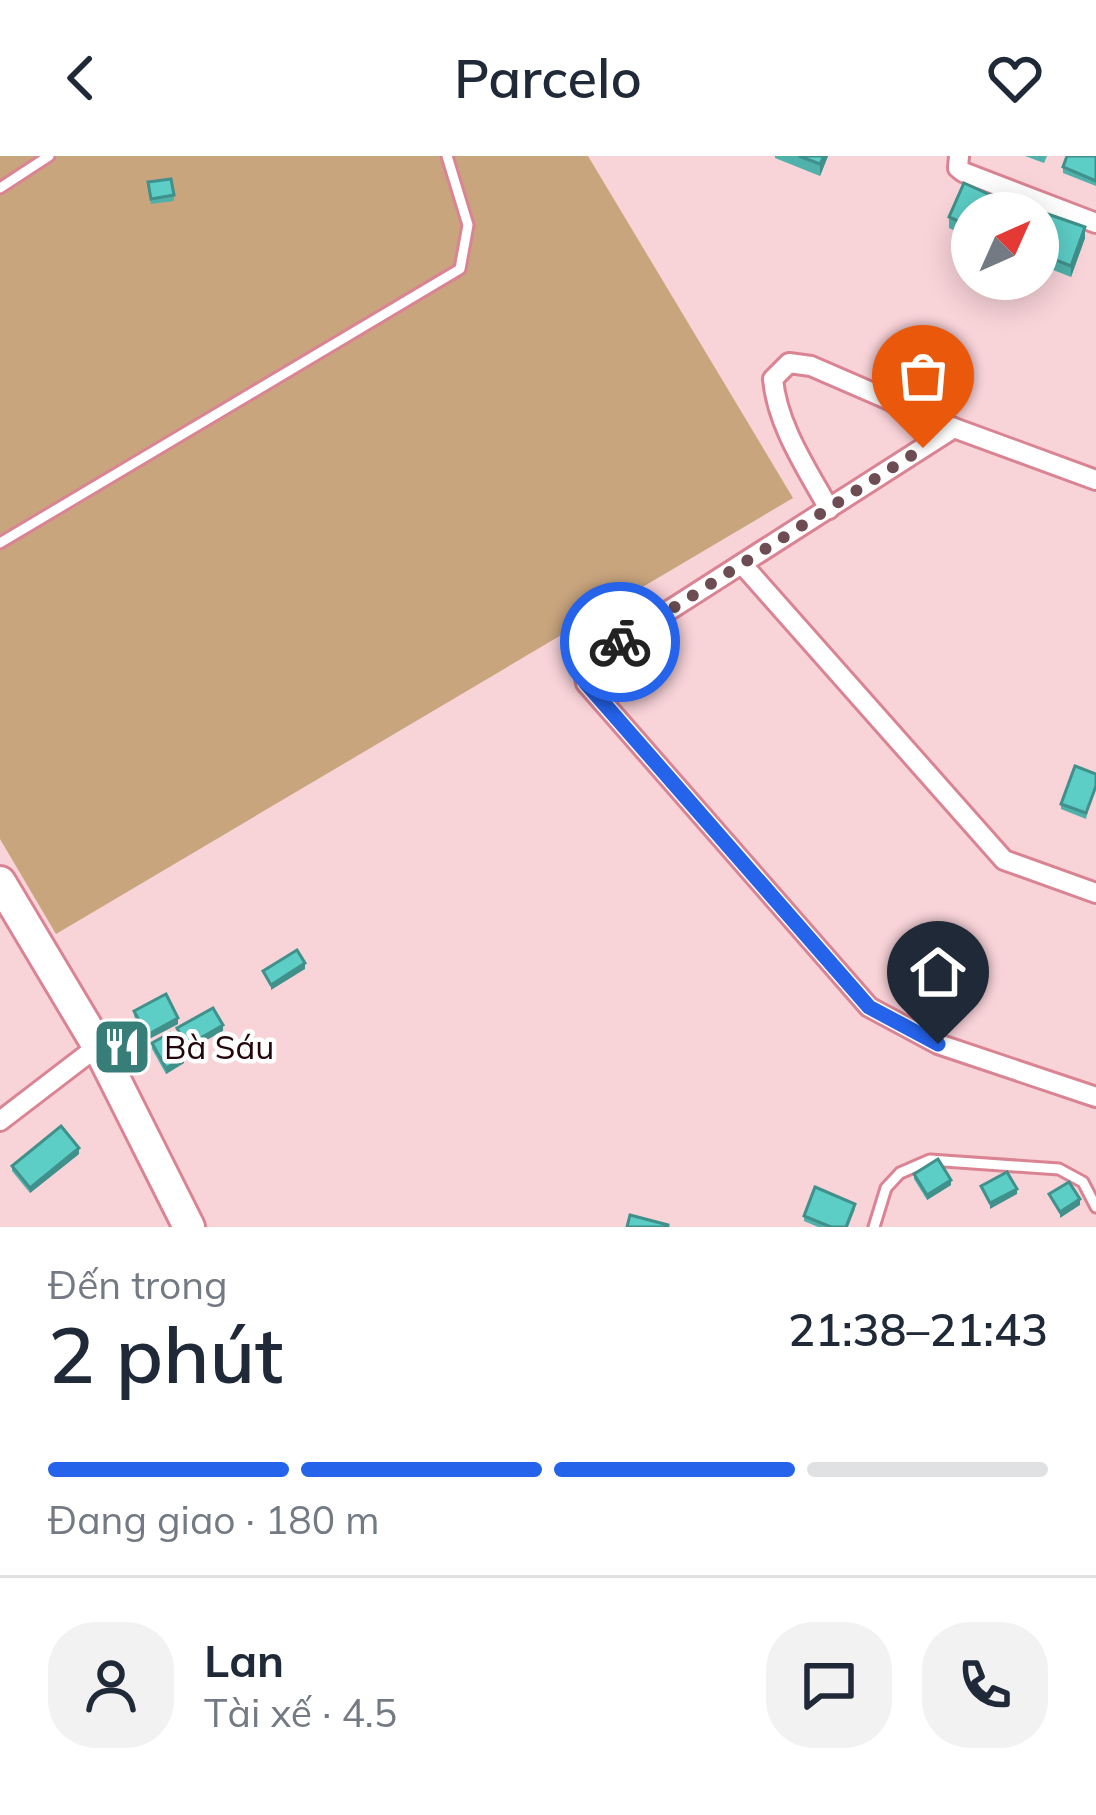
<!DOCTYPE html>
<html lang="vi">
<head>
<meta charset="utf-8">
<style>
	:root { --surface:#fff; --page:#f2f2f3; --text:#1f2937; --muted:#747a83; --line:#e0e1e3; --accent:#2563eb }
	body { margin:0; font-family:Mulish,sans-serif; background:var(--page); color:var(--text); height:100vh; display:flex; flex-direction:column; font-size:45px; white-space:nowrap }
	* { box-sizing:border-box; margin:0 }
	p { font-size:39px; color:var(--muted) }
	.icon { flex:none; width:66px; height:66px; fill:none; stroke:currentColor; stroke-width:2; stroke-linecap:round; stroke-linejoin:round }
	.map { position:relative; height:1071px; overflow:hidden }
	.sheet { display:flex; flex-direction:column; background:var(--surface); flex:1 }
	.sheet>* { flex:none }
	.needle { width:78px; rotate:45deg }
	.buttons { position:absolute; left:951px; top:36px; display:grid; gap:24px }
	.buttons a { display:grid; place-items:center; width:108px; height:108px; border-radius:50%; background:var(--surface); box-shadow:0 6px 30px #0003; font-size:60px }
	.pin { position:absolute; display:grid; place-items:center; width:102px; height:102px; color:#fff; margin:-123px -51px; border-radius:50% 50% 50% 0; rotate:-45deg; box-shadow:0 0 12px #0007 }
	.pin .icon { rotate:45deg }
	.courier { position:absolute; display:grid; place-items:center; width:120px; height:120px; margin:-60px; border:9px solid #2563eb; border-radius:50%; background:#fff; color:#222; box-shadow:0 3px 15px #0007 }
	.headline em { font-style:normal; font-weight:600 }
	.headline div { display:flex; flex-direction:column-reverse }
	.headline { display:flex; align-items:center; justify-content:space-between; height:204px; padding:0 48px }
	h1 { font-size:78px; font-weight:600; line-height:90px }
	.bar { display:grid; grid-template-columns:repeat(4,1fr); gap:18px 12px; align-content:center; height:144px; padding:0 48px }
	.bar i { height:15px; border-radius:9px; background:var(--line) }
	.bar .current { background:var(--accent) }
	.bar p { grid-column:span 4 }
	.line { display:flex; align-items:center; gap:30px; padding:0 48px; border-top:3px solid var(--line) }
	.line div { flex:1 }
	.round { display:grid; place-items:center; flex:none; width:126px; height:126px; border-radius:48px; background:var(--page) }
	header { display:flex; justify-content:space-between; align-items:center; height:156px; padding:0 48px; background:var(--surface); font-size:54px; font-weight:600 }
	.map>svg:first-child { display:block }
	.green { fill:#c9a57e }
	.lines { fill:none; stroke-linecap:round; stroke-linejoin:round }
	.service-casing { stroke:#da8493; stroke-width:15 }
	.minor-casing { stroke:#da8493; stroke-width:24 }
	.primary-casing { stroke:#da8493; stroke-width:36 }
	.service { stroke:#fff; stroke-width:9 }
	.minor { stroke:#fff; stroke-width:18 }
	.primary { stroke:#fff; stroke-width:30 }
	.wall { fill:#4fb1aa }
	.shaded-wall { fill:#40908b }
	.building { fill:#5ccec6; stroke:#40908b; stroke-width:3 }
	.done { stroke:#6d4c53; stroke-width:12; stroke-dasharray:0 21.6 }
	.route { stroke:#2563eb; stroke-width:15 }
	.labels { text-anchor:middle; stroke-width:9; stroke-linejoin:round; paint-order:stroke }
	.poi-label { font-size:33px; fill:#22040b; stroke:#fff; text-anchor:start }
</style>
</head>
<body>
<header><svg class="icon" aria-label="back" viewBox="0 0 24 24"><path d="M15 5l-7 7 7 7"/></svg>Parcelo<svg class="icon" aria-label="heart" viewBox="0 0 24 24"><path d="M12 20l-8-8c-3-5 5-10 8-4 3-6 11-1 8 4z"/></svg></header>
<div class="map">
<svg width="1096" height="1071" viewBox="0 0 1096 1071">
	<rect width="100%" height="100%" fill="#f8d3d8"/>
	<polygon class="green" points="0,0 588,0 793,342 56,778 0,683"/>
	<g class="lines">
		<defs>
			<g id="service">
				<polyline points="0,32 49,0"/>
				<polyline points="0,387 460,113 468,69 447,0"/>
				<polyline points="874,1071 886,1032 900,1017 930,1004 1059,1013 1083,1026 1096,1051"/>
			</g>
			<g id="minor">
				<polyline points="959,0 958,12 963,16 1096,67"/>
				<polyline points="1096,324 954,272 590,505 584,515 586,527 869,851 938,888 1096,941"/>
				<path d="M 829,353 C 807,313 777,269 773,223 L 789,207 L 811,210 L 954,272"/>
				<polyline points="742,408 1004,704 1096,737"/>
				<polyline points="0,965 98,890"/>
			</g>
			<polyline id="primary" points="0,726 98,890 189,1071"/>
		</defs>
		<use href="#service" class="service-casing"/>
		<use href="#minor" class="minor-casing"/>
		<use href="#primary" class="primary-casing"/>
		<use href="#service" class="service"/>
		<use href="#minor" class="minor"/>
		<use href="#primary" class="primary"/>
	</g>
	<g class="wall">
		<polygon points="775,0 828,0 820,20 775,2"/>
		<polygon points="1025,0 1047,0 1044,7"/>
		<polygon points="1096,0 1096,30 1063,17 1063,11"/>
		<polygon points="964,27 1010,48 1010,57 972,57 972,83 949,72 949,61"/>
		<polygon points="148,32 174,39 174,45 151,48"/>
		<polygon points="1038,68 1085,82 1071,121 1038,108"/>
		<polygon points="1096,618 1086,663 1061,653 1061,648"/>
		<polygon points="134,855 178,868 147,884 134,860"/>
		<polygon points="152,887 184,907 166,918 152,893"/>
		<polygon points="79,998 30,1037 12,1015 12,1010"/>
		<polygon points="914,1018 951,1029 927,1044 914,1023"/>
		<polygon points="855,1053 848,1071 818,1071 804,1065 804,1060"/>
	</g>
	<g class="shaded-wall">
		<polygon points="824,0 828,0 820,20 820,8"/>
		<polygon points="1085,71 1085,82 1071,121 1071,110"/>
		<polygon points="305,807 305,813 271,834 271,829"/>
		<polygon points="178,862 178,868 147,884 147,879"/>
		<polygon points="223,869 223,875 187,895 187,890"/>
		<polygon points="184,902 184,907 166,918 166,912"/>
		<polygon points="79,992 79,998 30,1037 30,1032"/>
		<polygon points="951,1024 951,1029 927,1044 927,1039"/>
		<polygon points="1017,1033 1017,1038 990,1053 990,1047"/>
		<polygon points="1080,1043 1080,1049 1060,1062 1060,1056"/>
	</g>
	<g class="building">
		<polygon points="799,0 824,0 820,8"/>
		<polygon points="1067,0 1096,0 1096,25 1063,11"/>
		<polygon points="171,23 174,39 151,43 148,26"/>
		<polygon points="964,27 1010,48 1006,57 972,57 972,71 949,61"/>
		<polygon points="1042,56 1085,71 1071,110 1038,97 1038,68"/>
		<polygon points="1075,610 1096,618 1096,630 1086,657 1061,648"/>
		<polygon points="297,794 305,807 271,829 263,815"/>
		<polygon points="166,838 178,862 147,879 134,855"/>
		<polygon points="213,852 223,869 187,890 177,872"/>
		<polygon points="170,877 184,902 166,912 152,887"/>
		<polygon points="61,970 79,992 30,1032 12,1010"/>
		<polygon points="938,1003 951,1024 927,1039 914,1018"/>
		<polygon points="1007,1016 1017,1033 990,1047 981,1030"/>
		<polygon points="1069,1026 1080,1043 1060,1056 1049,1038"/>
		<polygon points="815,1031 855,1048 846,1071 831,1071 804,1060"/>
		<polygon points="630,1059 668,1069 668,1071 627,1071"/>
	</g>
	<g class="lines">
		<polyline class="done" points="620,486 923,292"/>
		<path class="route" d="M 620,486 C 603,497 582,504 586,527 L 869,851 L 938,888"/>
	</g>
	<defs>
		<symbol id="restaurant-square" viewBox="-11 -11 22 22"><rect x="-9" y="-9" width="18" height="18" rx="4" fill="#377e79" stroke="#fff"/><path d="M-5-6h1v4h1v-4h1v4h1v-4h1v5L-1.5 .5V6h-2V.5L-5-1ZM5-6V6H3V1.5H1.5Q1.5-4 5-6Z" fill="#fff"/></symbol>
	</defs>
	<g fill-rule="evenodd">
		<use href="#restaurant-square" x="89" y="858" width="66" height="66"/>
	</g>
	<g class="labels">
		<g class="poi-label">
			<text x="164" y="903">Bà Sáu</text>
		</g>
	</g>
</svg>
<div class="buttons">
<a><svg class="needle" viewBox="-14 -14 28 28"><path d="M0-13l5 13h-10z" fill="#e53935"/><path d="M0 13l5-13h-10z" fill="#747a83"/></svg></a>
</div>
<div class="pin" style="left:923px;top:292px;background:#ea580c"><svg class="icon" aria-label="bag" viewBox="0 0 24 24"><path d="M5 8h14l-1 12H6zM9 8a3 3 0 0 1 6 0"/></svg></div>
<div class="pin" style="left:938px;top:888px;background:#1f2937"><svg class="icon" aria-label="home" viewBox="0 0 24 24"><path d="M3 11l9-7 9 7M6 9v11h12V9"/></svg></div>
<div class="courier" style="left:620px;top:486px"><svg class="icon" aria-label="bike" viewBox="0 0 24 24"><circle cx="6" cy="16" r="4"/><circle cx="18" cy="16" r="4"/><path d="M6 16l4-8h5l3 8M10 8l3 8H6M13 5h3"/></svg></div>
</div>
<section class="sheet">
<div class="headline"><div><h1>2 phút</h1><p>Đến trong</p></div><em>21:38–21:43</em></div>
<div class="bar"><i class="current"></i><i class="current"></i><i class="current"></i><i></i><p>Đang giao · 180 m</p></div>
<div class="line" style="height:216px"><a class="round"><svg class="icon" aria-label="person" viewBox="0 0 24 24"><circle cx="12" cy="8" r="4"/><path d="M4 21q1-7 8-7t8 7"/></svg></a><div><b>Lan</b><p>Tài xế · 4.5</p></div><a class="round"><svg class="icon" aria-label="chat" viewBox="0 0 24 24"><path d="M4 5h16v11H9l-5 4z"/></svg></a><a class="round"><svg class="icon" aria-label="phone" viewBox="0 0 24 24"><path d="M5 4h4l2 5-3 2q2 4 5 5l2-3 5 2v4C11 20 4 13 5 4z"/></svg></a></div>
</section>
</body>
</html>
